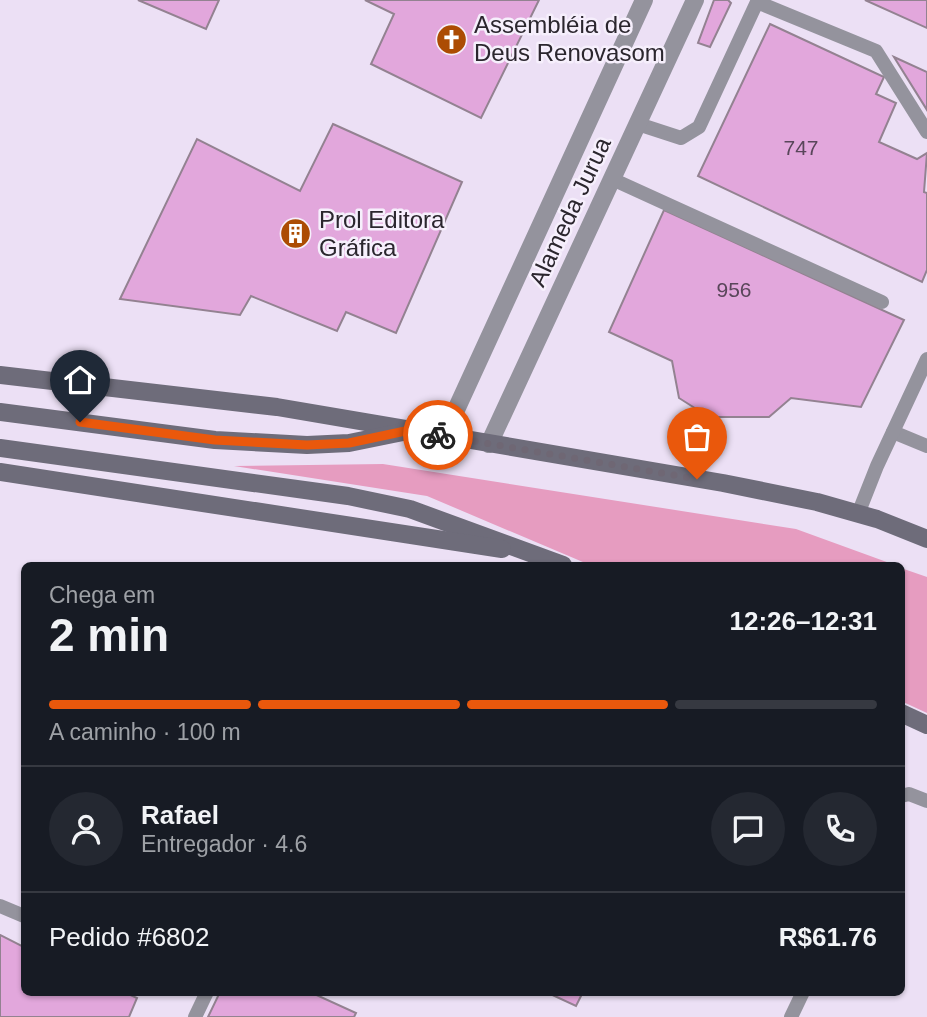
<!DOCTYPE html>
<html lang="pt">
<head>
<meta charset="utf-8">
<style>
	:root { --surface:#171b24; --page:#242831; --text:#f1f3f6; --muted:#9ea1a6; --line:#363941; --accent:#ea580c }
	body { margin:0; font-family:Arial,sans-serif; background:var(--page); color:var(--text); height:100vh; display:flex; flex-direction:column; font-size:26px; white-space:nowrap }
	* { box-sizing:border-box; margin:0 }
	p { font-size:23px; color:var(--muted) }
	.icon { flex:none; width:38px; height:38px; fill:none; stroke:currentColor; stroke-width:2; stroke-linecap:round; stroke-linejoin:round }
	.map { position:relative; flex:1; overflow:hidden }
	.drawer { position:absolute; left:21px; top:562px; width:884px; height:434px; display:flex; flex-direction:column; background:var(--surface); border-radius:10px; box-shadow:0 2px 5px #0004 }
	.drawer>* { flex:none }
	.pin { position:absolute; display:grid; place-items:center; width:60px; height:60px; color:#fff; margin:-72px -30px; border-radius:50% 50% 50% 0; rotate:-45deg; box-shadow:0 0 7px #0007 }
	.pin .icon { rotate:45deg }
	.courier { position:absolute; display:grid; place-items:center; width:70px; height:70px; margin:-35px; border:5px solid #ea580c; border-radius:50%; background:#fff; color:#222; box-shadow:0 2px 9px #0007 }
	.head em { font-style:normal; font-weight:800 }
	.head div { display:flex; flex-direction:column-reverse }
	.head { display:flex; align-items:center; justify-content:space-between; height:119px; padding:0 28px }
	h1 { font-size:46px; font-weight:800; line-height:52px }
	.bar { display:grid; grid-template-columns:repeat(4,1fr); gap:10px 7px; align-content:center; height:84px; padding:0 28px }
	.bar i { height:9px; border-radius:5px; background:var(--line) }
	.bar .active { background:var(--accent) }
	.bar p { grid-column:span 4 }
	.line { display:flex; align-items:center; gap:18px; padding:0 28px; border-top:2px solid var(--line) }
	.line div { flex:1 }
	.round { display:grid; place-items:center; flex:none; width:74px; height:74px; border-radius:37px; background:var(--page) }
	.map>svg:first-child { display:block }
	.green { fill:#e69cc0 }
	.building { fill:#e2a7dc; stroke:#938291; stroke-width:2 }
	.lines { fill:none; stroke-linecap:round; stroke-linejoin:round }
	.service { stroke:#94939d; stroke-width:14 }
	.tertiary { stroke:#94939d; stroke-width:18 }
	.secondary { stroke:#6e6c7a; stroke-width:18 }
	.done { stroke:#6f6774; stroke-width:7; stroke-dasharray:0 12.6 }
	.route { stroke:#ea580c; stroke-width:9 }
	.labels { text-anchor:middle; stroke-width:5; stroke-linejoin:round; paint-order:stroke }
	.number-label { font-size:21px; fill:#59465a }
	.poi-label { font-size:24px; fill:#2b262e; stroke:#f6effc; text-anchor:start }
	.street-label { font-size:24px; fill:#2b262e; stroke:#f6effc }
</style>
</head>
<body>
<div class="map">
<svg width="927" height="1017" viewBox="0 0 927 1017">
	<rect width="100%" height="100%" fill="#ece0f5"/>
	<g class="green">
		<polygon points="383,464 796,529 895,565 590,565 427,496 234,466"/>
		<polygon points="901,568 927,577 927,713 901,701"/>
	</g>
	<g class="building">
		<polygon points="138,0 219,0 206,29"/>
		<polygon points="365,0 539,0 481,118 371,64 394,14"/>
		<polygon points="714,0 728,0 731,3 710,47 698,43"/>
		<polygon points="865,0 927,0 927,28"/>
		<polygon points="770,24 884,77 876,94 896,103 879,142 917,159 927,153 924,192 927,193 927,270 922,282 698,176"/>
		<polygon points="894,57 927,72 927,110"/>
		<polygon points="333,124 462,182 396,333 346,312 337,331 251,296 240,315 120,299 197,139 300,191"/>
		<polygon points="664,210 904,320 861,407 791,398 769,417 709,417 679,398 672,361 609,332"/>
		<polygon points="0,935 24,947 24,992 124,992 137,998 129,1017 0,1017"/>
		<polygon points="220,992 310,992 356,1013 354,1017 208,1017"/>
		<polygon points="546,992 583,992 576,1006"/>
	</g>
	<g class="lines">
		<g class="service">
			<polyline points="638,124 681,138 699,127 757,2 876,51 927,132"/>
			<polyline points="612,179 882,302"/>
			<polyline points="893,432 927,446"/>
			<polyline points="858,514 877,466 927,359"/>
			<polyline points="901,796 909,794 927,801"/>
			<polyline points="0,906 24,916"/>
			<polyline points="195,1017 207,992"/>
			<polyline points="791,1017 803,992"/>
		</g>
		<g class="tertiary">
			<polyline points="444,436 644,0"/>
			<polyline points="489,444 695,0"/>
		</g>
		<g class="secondary">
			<polyline points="0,375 277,407 723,483 817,502 877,519 927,539"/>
			<polyline points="0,412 215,440 307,445 349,443 403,432"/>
			<polyline points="0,448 348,496 410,509 563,565"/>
			<polyline points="0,472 502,549"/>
			<polyline points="901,713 927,725"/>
		</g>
	</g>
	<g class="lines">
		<polyline class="done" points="438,435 697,479"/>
		<polyline class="route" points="80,422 215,440 307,445 349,443 410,430 438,435"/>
	</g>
	<defs>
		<symbol id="church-disc" viewBox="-11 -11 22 22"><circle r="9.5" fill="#ac4c03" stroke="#f6effc"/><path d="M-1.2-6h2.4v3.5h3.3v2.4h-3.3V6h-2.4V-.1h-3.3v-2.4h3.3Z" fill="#fff"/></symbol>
		<symbol id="building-disc" viewBox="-11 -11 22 22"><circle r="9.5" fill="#ac4c03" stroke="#f6effc"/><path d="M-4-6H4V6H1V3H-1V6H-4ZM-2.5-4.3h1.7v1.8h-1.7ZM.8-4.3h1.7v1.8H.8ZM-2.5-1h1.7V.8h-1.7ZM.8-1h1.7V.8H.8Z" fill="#fff"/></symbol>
	</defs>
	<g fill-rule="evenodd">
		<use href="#church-disc" x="434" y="22" width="35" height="35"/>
		<use href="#building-disc" x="278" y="216" width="35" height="35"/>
	</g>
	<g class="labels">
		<g class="number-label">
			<text x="801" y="155">747</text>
			<text x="734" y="297">956</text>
		</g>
		<g class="poi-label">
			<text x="474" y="33">Assembléia de<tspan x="474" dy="28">Deus Renovasom</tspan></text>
			<text x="319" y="228">Prol Editora<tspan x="319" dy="28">Gráfica</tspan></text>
		</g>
		<g class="street-label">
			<text transform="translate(570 212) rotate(-65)" y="8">Alameda Jurua</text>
		</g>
	</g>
</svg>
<div class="pin" style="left:697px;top:479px;background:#ea580c"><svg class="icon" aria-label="bag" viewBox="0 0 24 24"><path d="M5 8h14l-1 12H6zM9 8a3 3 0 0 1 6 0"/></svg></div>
<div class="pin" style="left:80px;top:422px;background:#1f2937"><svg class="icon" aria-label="home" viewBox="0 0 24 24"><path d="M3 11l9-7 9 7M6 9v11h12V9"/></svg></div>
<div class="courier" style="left:438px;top:435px"><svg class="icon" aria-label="bike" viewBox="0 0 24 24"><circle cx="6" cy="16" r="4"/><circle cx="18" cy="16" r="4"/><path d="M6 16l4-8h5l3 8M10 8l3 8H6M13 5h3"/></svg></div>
<section class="drawer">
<div class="head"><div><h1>2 min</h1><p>Chega em</p></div><em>12:26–12:31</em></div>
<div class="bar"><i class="active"></i><i class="active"></i><i class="active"></i><i></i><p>A caminho · 100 m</p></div>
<div class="line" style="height:126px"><a class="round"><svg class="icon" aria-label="person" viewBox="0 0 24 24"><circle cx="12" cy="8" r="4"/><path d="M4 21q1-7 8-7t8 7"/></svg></a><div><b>Rafael</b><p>Entregador · 4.6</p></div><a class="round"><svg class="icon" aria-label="chat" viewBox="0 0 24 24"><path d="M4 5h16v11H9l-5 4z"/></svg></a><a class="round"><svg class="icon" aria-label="phone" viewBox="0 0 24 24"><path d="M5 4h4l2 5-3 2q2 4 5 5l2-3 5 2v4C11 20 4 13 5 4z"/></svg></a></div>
<div class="line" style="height:91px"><div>Pedido #6802</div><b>R$61.76</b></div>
</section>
</div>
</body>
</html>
